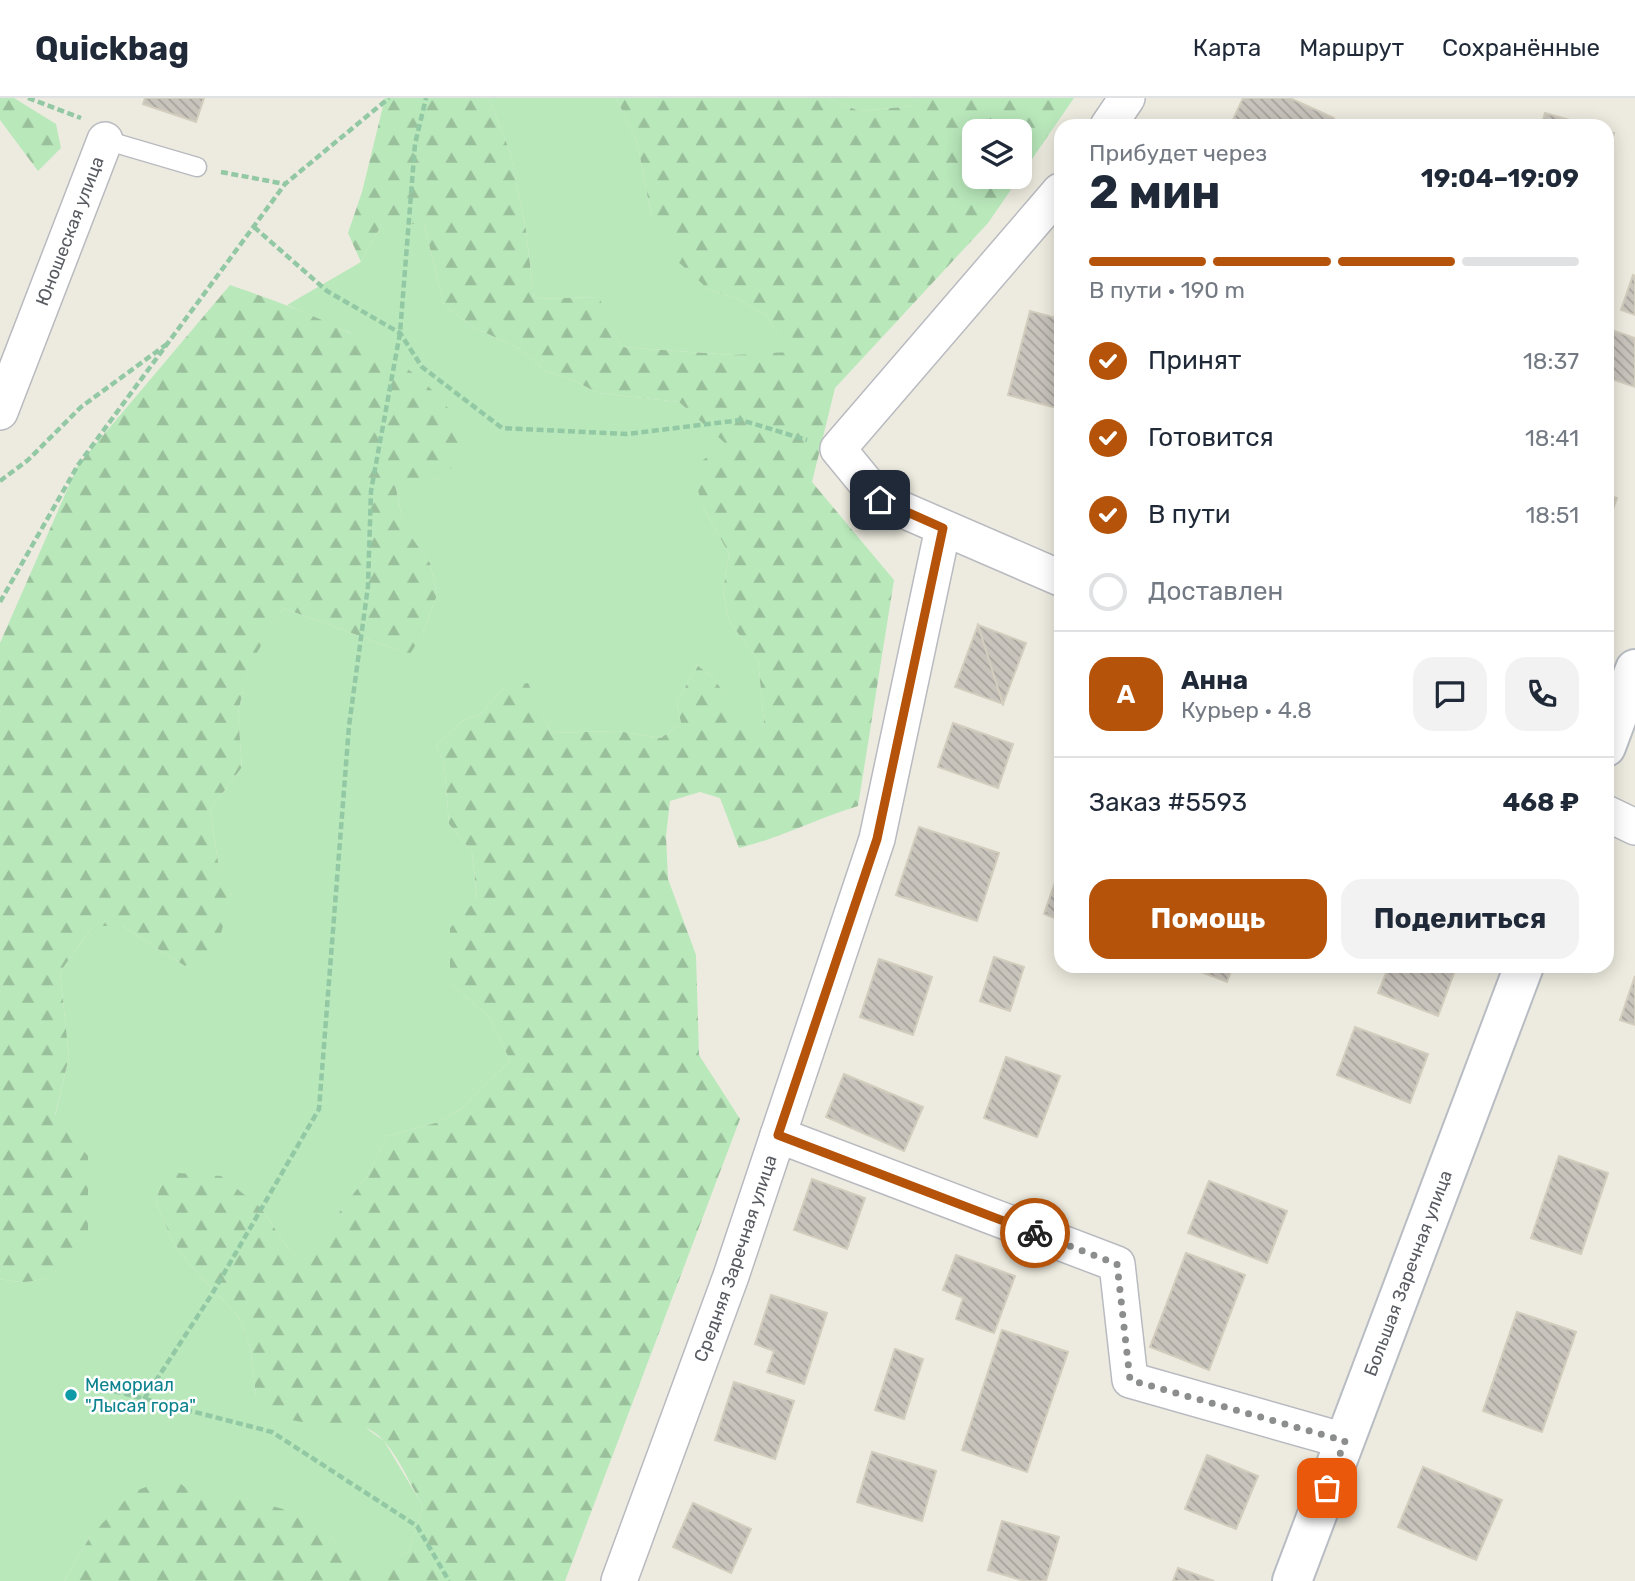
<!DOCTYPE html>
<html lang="ru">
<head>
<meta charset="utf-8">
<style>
	:root { --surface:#fff; --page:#f2f2f3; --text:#1f2937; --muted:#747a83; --line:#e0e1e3; --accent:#b45309 }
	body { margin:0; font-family:Rubik,sans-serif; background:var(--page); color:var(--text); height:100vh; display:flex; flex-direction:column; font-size:26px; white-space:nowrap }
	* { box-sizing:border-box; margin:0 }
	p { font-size:23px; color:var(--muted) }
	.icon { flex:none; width:38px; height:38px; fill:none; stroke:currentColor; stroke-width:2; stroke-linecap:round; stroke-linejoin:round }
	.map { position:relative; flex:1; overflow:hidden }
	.sheet { position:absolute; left:1054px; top:21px; width:560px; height:854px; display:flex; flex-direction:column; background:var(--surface); border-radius:21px; box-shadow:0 4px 18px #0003 }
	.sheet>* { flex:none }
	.fabs { position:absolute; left:962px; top:21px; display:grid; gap:14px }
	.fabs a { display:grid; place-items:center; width:70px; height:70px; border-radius:14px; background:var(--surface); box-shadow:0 4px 18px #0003; font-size:35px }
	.pin { position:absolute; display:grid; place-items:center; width:60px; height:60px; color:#fff; margin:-30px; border-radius:14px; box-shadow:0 4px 10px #0006 }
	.courier { position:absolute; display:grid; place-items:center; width:70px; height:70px; margin:-35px; border:5px solid #b45309; border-radius:50%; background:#fff; color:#222; box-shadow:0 2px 9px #0007 }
	.headline em { font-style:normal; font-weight:700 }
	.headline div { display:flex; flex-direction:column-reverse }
	.headline { display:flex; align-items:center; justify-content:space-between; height:119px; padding:0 35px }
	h1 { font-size:46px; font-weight:700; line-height:52px }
	.bar { display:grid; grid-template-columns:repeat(4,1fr); gap:10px 7px; align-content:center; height:84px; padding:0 35px }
	.bar i { height:9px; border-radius:5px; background:var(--line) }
	.bar .selected { background:var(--accent) }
	.bar p { grid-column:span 4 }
	.line { display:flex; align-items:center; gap:18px; padding:0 35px; border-top:2px solid var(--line) }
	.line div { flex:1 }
	.round { display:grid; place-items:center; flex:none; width:74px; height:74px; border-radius:21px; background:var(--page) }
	ol { padding:0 35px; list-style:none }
	li { display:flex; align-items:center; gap:21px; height:77px }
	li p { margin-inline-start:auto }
	li .icon { padding:7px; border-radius:50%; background:var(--accent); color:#fff; stroke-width:4 }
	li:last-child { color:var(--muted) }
	li i { width:38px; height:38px; border:4px solid var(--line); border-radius:50% }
	.primary-button { display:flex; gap:14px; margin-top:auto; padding:14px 35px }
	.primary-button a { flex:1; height:80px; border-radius:21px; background:var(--accent); color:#fff; font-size:28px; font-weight:700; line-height:80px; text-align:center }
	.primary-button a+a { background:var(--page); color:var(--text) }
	header { display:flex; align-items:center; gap:42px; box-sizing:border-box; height:98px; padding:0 35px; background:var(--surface); border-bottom:2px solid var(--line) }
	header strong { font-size:33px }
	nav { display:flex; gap:38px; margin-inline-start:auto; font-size:24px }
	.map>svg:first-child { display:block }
	.grass { fill:#b9e8bb }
	.forest { fill:url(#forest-firs); fill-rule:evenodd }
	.building { fill:url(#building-back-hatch); stroke:#d2cdbd; stroke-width:2 }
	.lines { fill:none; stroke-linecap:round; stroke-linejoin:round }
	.lane-casing { stroke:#b8bac0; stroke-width:21 }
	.street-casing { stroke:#b8bac0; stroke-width:38 }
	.secondary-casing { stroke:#b8bcc3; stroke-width:42 }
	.path { stroke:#92c8a4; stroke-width:4.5; stroke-dasharray:7 3.5; stroke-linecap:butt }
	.lane { stroke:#fff; stroke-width:18 }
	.street { stroke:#fff; stroke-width:35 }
	.secondary { stroke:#fff; stroke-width:38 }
	.done { stroke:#8c8e8e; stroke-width:7; stroke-dasharray:0 12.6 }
	.route { stroke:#b45309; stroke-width:9 }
	.culture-dot { fill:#0f9aa8; stroke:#fff; stroke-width:2.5 }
	.labels { text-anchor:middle; stroke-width:5; stroke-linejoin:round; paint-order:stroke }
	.street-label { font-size:18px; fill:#585c62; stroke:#fff }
	.culture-label { font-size:18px; fill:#0d838f; stroke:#fff; text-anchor:start }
</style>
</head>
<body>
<header>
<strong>Quickbag</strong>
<nav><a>Карта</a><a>Маршрут</a><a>Сохранённые</a></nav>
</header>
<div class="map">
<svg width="1635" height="1483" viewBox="0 0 1635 1483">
	<defs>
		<pattern id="forest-firs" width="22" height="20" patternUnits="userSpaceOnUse" patternTransform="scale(1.75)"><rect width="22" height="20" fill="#b9e8bb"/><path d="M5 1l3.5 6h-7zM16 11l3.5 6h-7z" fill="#99bf9b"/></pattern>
		<pattern id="building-back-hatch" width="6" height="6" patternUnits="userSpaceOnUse" patternTransform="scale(1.75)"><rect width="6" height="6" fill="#c8c4bc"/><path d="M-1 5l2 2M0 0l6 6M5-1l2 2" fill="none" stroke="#a5a29c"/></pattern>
	</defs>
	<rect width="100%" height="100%" fill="#edebdf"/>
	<g class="grass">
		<polygon points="489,0 616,0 637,43 651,117 708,191 738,201 766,217 790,255 733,257 621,249 598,199 534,201 526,132 510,54"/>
		<polygon points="827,0 920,0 915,8 859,13"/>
		<path d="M 382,126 L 424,126 L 444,207 L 473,229 L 520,251 L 546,273 L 573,282 L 598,295 L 679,304 L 726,345 L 701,405 L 729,456 L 723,493 L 729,523 L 758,562 L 764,624 L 757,638 L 712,579 L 697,567 L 677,605 L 681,625 L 661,640 L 617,633 L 551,635 L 528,586 L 504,589 L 482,615 L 462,623 L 436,648 L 444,664 L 449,726 L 472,754 L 477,802 L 450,830 L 450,885 L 491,921 L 510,963 L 461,1011 L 439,1024 L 387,1038 L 367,1078 L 303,1163 L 289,1152 L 261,1110 L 164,1075 L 156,1104 L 172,1142 L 190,1167 L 238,1218 L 250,1248 L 256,1298 L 321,1325 L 347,1323 L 363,1328 L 384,1343 L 423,1408 L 409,1454 L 365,1474 L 329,1437 L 246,1400 L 199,1400 L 91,1437 L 64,1483 L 0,1483 L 0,1181 C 44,1191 57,1174 88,1145 L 88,1058 L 55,1018 L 69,959 L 60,874 L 93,828 L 122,828 L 185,868 L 232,796 L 218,764 L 210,712 L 242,669 L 238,615 L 248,569 L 283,510 L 398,552 L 422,537 L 437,497 L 430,465 L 404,430 L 396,389 L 439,380 L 350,235 L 287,207 L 361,164 Z"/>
	</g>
	<g class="forest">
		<polygon points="0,0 14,0 56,26 61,50 38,73 0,22"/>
		<path d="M 385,0 L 489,0 L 510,54 L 526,132 L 534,201 L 599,199 L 621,249 L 733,257 L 789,254 L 766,217 L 738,201 L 708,191 L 675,161 L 651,117 L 637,43 L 616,0 L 827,0 L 859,13 L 914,8 L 920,0 L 1074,0 L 988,125 L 835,290 L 812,384 L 894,482 L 858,708 C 817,720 781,740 739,750 L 720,700 L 700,694 L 670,703 L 666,738 L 668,781 L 696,857 L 699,957 L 740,1021 L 565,1483 L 64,1483 L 91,1437 L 133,1394 L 172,1379 L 199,1400 L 246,1400 L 286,1412 L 329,1437 L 365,1473 L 409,1454 L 423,1408 C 411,1388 400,1361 384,1343 C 358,1314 324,1331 292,1322 C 280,1318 267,1306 256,1298 L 250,1248 L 238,1218 L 190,1167 L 172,1142 L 156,1104 L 164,1074 L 221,1078 L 261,1110 L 289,1152 L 303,1162 L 367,1078 L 387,1038 L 439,1024 L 461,1011 L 510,963 L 491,921 L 450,885 L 450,830 L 477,801 L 472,754 L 449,726 L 444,664 L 436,648 L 462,623 L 482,615 L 504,589 L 528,585 L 551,635 L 617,633 L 661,640 L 681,625 L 677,605 L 697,567 L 712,579 L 757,637 L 764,624 L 758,562 L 729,523 L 723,493 L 729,456 L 701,405 L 693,370 L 725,345 L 679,304 L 598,295 L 573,282 L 546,273 L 520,251 L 473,229 L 444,207 L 424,126 L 382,126 L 361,164 L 348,135 L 362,94 ZM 1020,33 L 1020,79 L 975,79 L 975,33 Z"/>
		<path d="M 230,187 C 308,214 409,250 457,322 C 463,331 464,347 467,358 L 439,380 L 396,390 L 404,429 L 430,465 L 437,497 L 422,537 L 403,567 L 398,552 L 283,510 L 248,570 L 238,615 L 242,669 L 210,712 L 218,764 L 232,795 L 218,846 L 185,868 L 122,828 L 93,828 L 60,874 L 69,959 L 55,1017 L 88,1058 L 88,1146 C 57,1174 44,1191 0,1181 L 0,545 L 78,367 Z"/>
	</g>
	<g class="building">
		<polygon points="145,0 204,0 196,24 143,6"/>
		<polygon points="1243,0 1290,0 1334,20 1331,28 1230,28"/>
		<polygon points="1545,15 1591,28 1541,28"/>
		<polygon points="1606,33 1614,35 1606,61"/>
		<polygon points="1633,177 1635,178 1635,217 1621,212"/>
		<polygon points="1030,213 1060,221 1060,311 1008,297"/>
		<polygon points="1606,230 1635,240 1635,289 1606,279"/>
		<polygon points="1606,397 1617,400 1606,431"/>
		<polygon points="978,527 1003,606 955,589"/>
		<polygon points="978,527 1026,545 1003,606"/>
		<polygon points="953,625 1013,646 998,690 938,669"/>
		<polygon points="919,729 999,755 977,823 896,797"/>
		<polygon points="1060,770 1060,822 1044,816"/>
		<polygon points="994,859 1024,869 1010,913 980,903"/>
		<polygon points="879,861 932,879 913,937 860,919"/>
		<polygon points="1186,868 1233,868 1227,884"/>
		<polygon points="1389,868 1435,868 1454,875 1438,918 1378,895"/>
		<polygon points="1635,878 1635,927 1620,922"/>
		<polygon points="1355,929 1428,956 1410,1005 1337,977"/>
		<polygon points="1006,959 1060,978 1037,1039 984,1020"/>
		<polygon points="844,976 923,1009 904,1053 826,1019"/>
		<polygon points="1559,1058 1608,1075 1581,1156 1531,1140"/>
		<polygon points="812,1081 865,1100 847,1151 794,1132"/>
		<polygon points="1209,1083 1287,1113 1267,1165 1188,1135"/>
		<polygon points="1186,1155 1245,1177 1209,1272 1150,1249"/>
		<polygon points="956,1157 1015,1178 994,1235 956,1221 963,1200 943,1192"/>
		<polygon points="771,1197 827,1215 804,1286 767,1274 774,1253 755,1246"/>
		<polygon points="1517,1214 1576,1234 1542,1334 1483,1313"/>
		<polygon points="1002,1232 1068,1254 1027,1374 962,1352"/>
		<polygon points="895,1251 923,1261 904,1321 875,1312"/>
		<polygon points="734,1284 794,1303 775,1361 715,1342"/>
		<polygon points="872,1354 936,1373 922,1423 857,1404"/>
		<polygon points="1207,1357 1258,1378 1236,1431 1185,1411"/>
		<polygon points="1423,1369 1502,1402 1476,1462 1398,1429"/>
		<polygon points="693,1405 751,1431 731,1475 673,1449"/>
		<polygon points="1002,1423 1059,1439 1046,1483 1024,1483 988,1472"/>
		<polygon points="1178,1470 1214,1483 1173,1483"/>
	</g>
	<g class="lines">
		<defs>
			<polyline id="lane" points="105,42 197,69"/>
			<g id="street">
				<polyline points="1108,28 1127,0"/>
				<polyline points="1060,93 838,351 880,402 1060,480"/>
				<path id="s1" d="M 0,314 L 105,42"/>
				<polyline points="1606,715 1635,729"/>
				<polyline points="778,1037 1117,1166 1130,1282 1345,1343"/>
				<path id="s2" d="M 619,1483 L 731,1178 L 877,741 L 943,430"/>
			</g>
			<g id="secondary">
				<polyline points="1606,649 1635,571"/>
				<path id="s3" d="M 1292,1483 L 1524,868"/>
			</g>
		</defs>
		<use href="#lane" class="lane-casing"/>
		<use href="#street" class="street-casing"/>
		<use href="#secondary" class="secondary-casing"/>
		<g class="path">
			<polyline points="28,0 81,20"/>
			<polyline points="221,74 285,86"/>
			<polyline points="254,129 327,193 400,235 422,269 502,330 627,336 741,322 807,342"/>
			<polyline points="0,383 28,362 81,309 167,246"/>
			<polyline points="0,504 78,367 285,86 389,0"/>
			<polyline points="114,1293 272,1334 417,1428 449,1483"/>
			<polyline points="144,1301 212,1196 319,1011 349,628 368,488 371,393 400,235 415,46 426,0"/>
		</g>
		<use href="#lane" class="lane"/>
		<use href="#street" class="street"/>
		<use href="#secondary" class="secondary"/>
	</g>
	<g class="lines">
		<polyline class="done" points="1035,1135 1117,1166 1130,1282 1345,1343 1327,1390"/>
		<polyline class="route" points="880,402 943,430 877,741 778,1037 1035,1135"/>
	</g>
	<circle class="culture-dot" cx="71" cy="1297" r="7"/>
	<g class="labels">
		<g class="street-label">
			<text dy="6" stroke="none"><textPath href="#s1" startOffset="194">Юношеская улица</textPath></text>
			<text dy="6" stroke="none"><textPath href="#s2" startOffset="343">Средняя Заречная улица</textPath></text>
			<text dy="6" stroke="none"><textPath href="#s3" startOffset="329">Большая Заречная улица</textPath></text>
		</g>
		<g class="culture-label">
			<text x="85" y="1293">Мемориал<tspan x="85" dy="21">"Лысая гора"</tspan></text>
		</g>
	</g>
</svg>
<div class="fabs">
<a><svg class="icon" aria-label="layers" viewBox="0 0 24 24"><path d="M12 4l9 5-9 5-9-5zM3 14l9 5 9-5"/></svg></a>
</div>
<div class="pin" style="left:1327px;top:1390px;background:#ea580c"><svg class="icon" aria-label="bag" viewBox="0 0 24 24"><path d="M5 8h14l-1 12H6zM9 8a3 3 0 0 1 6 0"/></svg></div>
<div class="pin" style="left:880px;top:402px;background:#1f2937"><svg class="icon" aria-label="home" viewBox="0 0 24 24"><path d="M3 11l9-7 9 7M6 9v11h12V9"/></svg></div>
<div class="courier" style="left:1035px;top:1135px"><svg class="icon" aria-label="bike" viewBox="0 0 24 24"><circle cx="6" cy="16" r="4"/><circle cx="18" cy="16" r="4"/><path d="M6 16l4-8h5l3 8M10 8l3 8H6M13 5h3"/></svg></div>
<section class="sheet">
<div class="headline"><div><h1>2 мин</h1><p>Прибудет через</p></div><em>19:04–19:09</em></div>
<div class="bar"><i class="selected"></i><i class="selected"></i><i class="selected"></i><i></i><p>В пути · 190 m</p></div>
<ol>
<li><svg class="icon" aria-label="check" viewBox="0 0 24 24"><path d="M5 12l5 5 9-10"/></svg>Принят<p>18:37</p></li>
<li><svg class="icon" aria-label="check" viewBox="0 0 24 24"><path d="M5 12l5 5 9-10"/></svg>Готовится<p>18:41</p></li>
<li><svg class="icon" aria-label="check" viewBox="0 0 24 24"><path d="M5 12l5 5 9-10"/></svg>В пути<p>18:51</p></li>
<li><i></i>Доставлен</li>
</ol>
<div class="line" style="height:126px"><b class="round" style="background:var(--accent);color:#fff">А</b><div><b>Анна</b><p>Курьер · 4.8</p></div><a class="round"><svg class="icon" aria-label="chat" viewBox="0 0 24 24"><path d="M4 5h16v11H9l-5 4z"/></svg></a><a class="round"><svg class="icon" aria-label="phone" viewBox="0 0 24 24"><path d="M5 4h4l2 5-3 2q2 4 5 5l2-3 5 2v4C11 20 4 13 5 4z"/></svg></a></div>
<div class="line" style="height:91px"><div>Заказ #5593</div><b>468 ₽</b></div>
<div class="primary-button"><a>Помощь</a><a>Поделиться</a></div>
</section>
</div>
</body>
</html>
